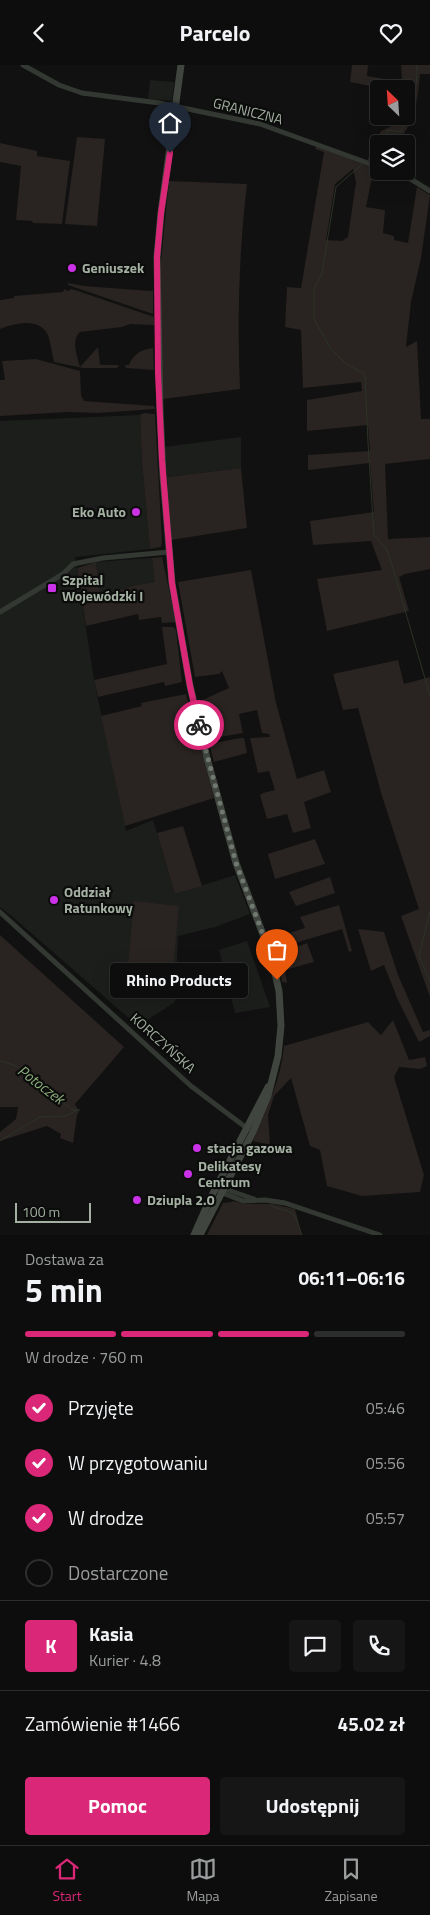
<!DOCTYPE html>
<html lang="pl">
<head>
<meta charset="utf-8">
<style>
	:root { --surface:#0c0d0c; --page:#151615; --text:#f1f3f6; --muted:#9a9c9d; --line:#2c2d2d; --accent:#db2777 }
	body { margin:0; font-family:"Titillium Web",sans-serif; background:var(--page); color:var(--text); height:100vh; display:flex; flex-direction:column; font-size:19px; white-space:nowrap }
	* { box-sizing:border-box; margin:0 }
	p { font-size:16px; color:var(--muted) }
	.icon { flex:none; width:28px; height:28px; fill:none; stroke:currentColor; stroke-width:2; stroke-linecap:round; stroke-linejoin:round }
	.map { position:relative; height:1170px; overflow:hidden }
	.side { display:flex; flex-direction:column; background:var(--surface); flex:1 }
	.side>* { flex:none }
	.needle { width:32px; rotate:335deg }
	.controls { position:absolute; left:370px; top:15px; display:grid; gap:10px }
	.controls a { display:grid; place-items:center; width:45px; height:45px; border-radius:5px; background:var(--surface); box-shadow:0 5px 20px #0002,0 0 0 1px var(--line); font-size:25px }
	.scale { position:absolute; left:15px; bottom:12px; width:76px; box-sizing:border-box; padding-left:5px; border:2px solid #a4b1a2; border-top:0; font-size:14px; line-height:18px; white-space:nowrap; color:#a4b1a2; -webkit-text-stroke:4px #0b0c0b; paint-order:stroke }
	.pin { position:absolute; display:grid; place-items:center; width:42px; height:42px; color:#fff; margin:-51px -21px; border-radius:50% 50% 50% 0; rotate:-45deg; box-shadow:0 0 5px #0007 }
	.pin .icon { rotate:45deg }
	.courier { position:absolute; display:grid; place-items:center; width:50px; height:50px; margin:-25px; border:4px solid #db2777; border-radius:50%; background:#fff; color:#222; box-shadow:0 1px 6px #0007 }
	.bubble { position:absolute; height:35px; border-radius:5px; background:var(--surface); box-shadow:0 5px 20px #0002,0 0 0 1px var(--line); font-size:16px; font-weight:700; line-height:35px; text-align:center }
	.headline em { font-style:normal; font-weight:700 }
	.headline div { display:flex; flex-direction:column-reverse }
	.headline { display:flex; align-items:center; justify-content:space-between; height:85px; padding:0 25px }
	h1 { font-size:32px; font-weight:700; line-height:38px }
	.bar { display:grid; grid-template-columns:repeat(4,1fr); gap:8px 5px; align-content:center; height:60px; padding:0 25px }
	.bar i { height:6px; border-radius:4px; background:var(--line) }
	.bar .current { background:var(--accent) }
	.bar p { grid-column:span 4 }
	.line { display:flex; align-items:center; gap:12px; padding:0 25px; border-top:1px solid var(--line) }
	.line div { flex:1 }
	.round { display:grid; place-items:center; flex:none; width:52px; height:52px; border-radius:5px; background:var(--page) }
	ol { padding:0 25px; list-style:none }
	li { display:flex; align-items:center; gap:15px; height:55px }
	li p { margin-inline-start:auto }
	li .icon { padding:5px; border-radius:50%; background:var(--accent); color:#fff; stroke-width:4 }
	li:last-child { color:var(--muted) }
	li i { width:28px; height:28px; border:2px solid var(--line); border-radius:50% }
	.button { display:flex; gap:10px; margin-top:auto; padding:10px 25px }
	.button a { flex:1; height:58px; border-radius:5px; background:var(--accent); color:#fff; font-size:20px; font-weight:700; line-height:58px; text-align:center }
	.button a+a { background:var(--page); color:var(--text) }
	header { display:flex; justify-content:space-between; align-items:center; height:65px; padding:0 25px; background:var(--surface); font-size:22px; font-weight:700 }
	.tab-bar { display:flex; justify-content:space-around; align-items:center; height:70px; border-top:1px solid var(--line); background:var(--surface); font-size:14px; color:var(--muted) }
	.tab-bar a { display:grid; justify-items:center; gap:2px }
	.tab-bar .current { color:var(--accent) }
	.map>svg:first-child { display:block }
	.built { fill:#1c1e1c }
	.green { fill:#292321; fill-rule:evenodd }
	.lines { fill:none; stroke-linecap:round; stroke-linejoin:round }
	.stream { stroke:#2c3427; stroke-width:1 }
	.minor { stroke:#333833; stroke-width:5 }
	.secondary { stroke:#40463f; stroke-width:7 }
	.done { stroke:#70796f; stroke-width:5; stroke-dasharray:0 9 }
	.route { stroke:#db2777; stroke-width:6 }
	.poi-dot { fill:#cb32e7; stroke:#0b0c0b; stroke-width:2 }
	.labels { text-anchor:middle; stroke-width:4.5; stroke-linejoin:round; paint-order:stroke }
	.street-label { font-size:14px; fill:#a4b1a2; stroke:#0b0c0b }
	.poi-label { font-size:14px; font-weight:bold; fill:#a4b1a2; stroke:#0b0c0b; text-anchor:start }
	.water-label { font-size:15px; font-style:italic; fill:#8bac7a; stroke:#0b0c0b }
</style>
</head>
<body>
<header><svg class="icon" aria-label="back" viewBox="0 0 24 24"><path d="M15 5l-7 7 7 7"/></svg>Parcelo<svg class="icon" aria-label="heart" viewBox="0 0 24 24"><path d="M12 20l-8-8c-3-5 5-10 8-4 3-6 11-1 8 4z"/></svg></header>
<div class="map">
<svg width="430" height="1170" viewBox="0 0 430 1170">
	<rect width="100%" height="100%" fill="#101110"/>
	<g class="built">
		<polygon points="150,15 174,17 172,36 148,34"/>
		<polygon points="140,350 142,398 150,484 75,492 94,615 126,766 153,755 175,829 235,810 250,849 215,862 178,871 175,937 138,961 14,853 0,842 0,356"/>
		<polygon points="241,372 241,403 167,412 164,382"/>
		<polygon points="152,493 156,517 136,520 99,530 96,497"/>
		<polygon points="247,876 270,942 235,948 219,885"/>
	</g>
	<g class="green">
		<path d="M 352,0 L 368,0 L 367,11 L 402,17 L 401,0 L 430,0 L 430,9 L 420,9 C 419,23 417,36 414,49 C 411,60 402,68 400,79 L 379,79 L 379,99 L 368,95 L 381,66 L 394,60 L 403,59 L 409,41 L 406,24 L 386,24 L 350,17 Z"/>
		<polygon points="77,72 105,74 97,161 65,159"/>
		<polygon points="0,78 37,86 37,91 70,96 62,159 33,158 32,156 16,155 21,101 0,97"/>
		<path d="M 317,81 L 374,102 L 366,142 L 385,145 L 383,168 L 394,171 L 394,175 L 408,178 L 417,122 L 430,130 L 421,193 L 411,237 L 406,282 L 417,276 L 421,354 L 430,354 L 430,394 L 385,399 L 388,474 L 430,472 L 430,504 L 405,509 L 399,512 L 409,546 L 327,566 L 317,514 L 382,505 L 371,476 L 313,480 L 310,456 L 374,447 L 370,398 L 308,405 L 308,390 L 370,386 L 368,360 L 307,366 L 307,335 L 362,326 L 361,317 L 303,323 L 301,265 L 285,262 L 287,222 L 301,223 L 324,87 L 315,84 ZM 353,104 L 356,117 L 348,172 L 342,176 L 326,175 L 335,119 Z"/>
		<path d="M 169,116 L 247,119 C 239,187 237,256 240,324 L 163,334 L 160,206 Z"/>
		<polygon points="68,218 84,221 151,226 153,225 153,249 68,220"/>
		<path d="M 64,224 L 68,226 L 71,224 L 78,226 L 154,252 L 154,260 L 130,259 L 122,262 L 80,267 C 71,275 77,290 80,302 L 98,282 L 100,300 L 119,300 L 117,303 L 83,303 L 54,297 C 52,289 51,281 49,273 C 42,251 15,258 0,264 L 0,235 L 14,233 L 14,231 L 63,227 Z"/>
		<path d="M 153,283 L 154,305 L 126,303 L 125,300 L 129,300 C 134,288 141,285 153,283 Z"/>
		<polygon points="36,294 80,306 81,330 84,336 154,341 155,344 98,348 68,347 0,351 0,315 5,315 2,296"/>
		<polygon points="144,348 155,349 162,477 161,482 150,484 142,398 140,350"/>
		<polygon points="241,403 247,463 171,475 167,412"/>
		<polygon points="162,492 176,557 162,558 161,552 139,555 138,549 86,561 77,503 96,497 100,530 136,520 155,517 152,493"/>
		<polygon points="251,505 276,638 297,714 324,705 331,727 304,737 311,763 293,768 287,749 267,754 260,730 263,728 275,725 269,706 258,708 250,673 270,672 269,669 262,668 257,645 239,649 243,668 208,674 200,636 229,623 222,606 219,609 195,612 178,517"/>
		<polygon points="162,562 173,562 176,565 182,617 165,621 164,617 98,632 94,615 167,599"/>
		<polygon points="398,595 404,619 430,612 430,932 401,851 419,844 382,731 358,643 343,645 333,609"/>
		<polygon points="186,629 214,733 125,761 101,651 142,641 141,638"/>
		<polygon points="240,673 244,673 247,688 214,697 209,679"/>
		<polygon points="183,761 202,821 175,829 157,768"/>
		<polygon points="315,774 325,799 275,814 268,789"/>
		<polygon points="330,812 335,828 296,841 289,827"/>
		<polygon points="134,836 179,841 171,926 126,922"/>
		<polygon points="339,840 352,886 349,887 342,864 275,884 271,874 305,863 300,852"/>
		<polygon points="358,864 384,867 398,910 423,967 430,965 430,971 419,977 398,935 384,900 371,906"/>
		<polygon points="0,870 124,982 75,1039 79,1047 77,1050 73,1078 60,1073 61,1069 47,1061 0,1076 0,1067 16,1054 18,1042 0,1042"/>
		<polygon points="307,878 314,897 285,905 287,918 282,917 276,890"/>
		<path d="M 393,955 L 409,995 L 425,992 L 427,1001 L 420,1004 L 399,1002 L 394,1012 L 424,1110 L 420,1127 L 362,1131 L 327,1121 L 320,1085 L 310,1081 L 291,1013 L 274,1031 L 268,1050 L 270,1080 L 253,1076 C 266,1045 281,1015 284,981 L 368,957 L 381,970 Z"/>
		<polygon points="233,1136 245,1139 273,1139 295,1144 302,1170 207,1170 223,1138 232,1137"/>
	</g>
	<g class="lines">
		<g class="stream">
			<path d="M 381,79 L 388,65 L 401,67 C 411,44 418,26 417,0"/>
			<polyline points="368,94 379,83"/>
			<polyline points="361,100 336,122 322,208 314,224 314,254 331,284 346,299 365,309 368,378 374,470 385,482 389,490 430,631"/>
			<polyline points="430,846 419,891 430,916"/>
			<polyline points="1,996 16,1001 73,1045 80,1045"/>
			<polyline points="0,1076 40,1052 65,1051 78,1045"/>
			<path d="M 271,1141 C 298,1150 292,1143 302,1170"/>
		</g>
		<g class="minor">
			<polyline points="23,0 59,20 82,28 159,38 260,59 379,102"/>
			<polyline points="390,106 409,113 430,126"/>
			<polyline points="0,547 63,509 73,499 103,493 169,487"/>
			<polyline points="0,847 191,1021 248,1064"/>
			<polyline points="222,1123 254,1134"/>
			<polyline points="220,1127 243,1136 265,1135 285,1138 380,1170"/>
		</g>
		<g class="secondary">
			<polyline points="181,0 161,148 157,192 160,347 163,411 172,518 190,621 207,693 236,798 267,880 274,904 279,926 281,961 278,991 268,1031 253,1067 200,1170"/>
			<polyline points="194,1170 210,1134 268,1022"/>
		</g>
	</g>
	<g class="lines">
		<polyline class="done" points="199,660 236,798 267,880 277,915"/>
		<polyline class="route" points="170,88 161,148 157,192 158,308 162,395 172,518 190,621 199,660"/>
	</g>
	<g class="poi-dot">
		<circle cx="72" cy="203" r="5"/>
		<circle cx="136" cy="447" r="5"/>
		<rect x="47" y="518" width="10" height="10" rx="2.5"/>
		<circle cx="54" cy="835" r="5"/>
		<circle cx="197" cy="1083" r="5"/>
		<circle cx="188" cy="1109" r="5"/>
		<circle cx="137" cy="1135" r="5"/>
	</g>
	<g class="labels">
		<g class="street-label">
			<text transform="translate(248 46) rotate(14)" y="5">GRANICZNA</text>
			<text transform="translate(163 978) rotate(42)" y="5">KORCZYŃSKA</text>
		</g>
		<g class="poi-label">
			<text x="82" y="208">Geniuszek</text>
			<text x="126" y="452" text-anchor="end">Eko Auto</text>
			<text x="62" y="520">Szpital<tspan x="62" dy="16">Wojewódzki I</tspan></text>
			<text x="64" y="832">Oddział<tspan x="64" dy="16">Ratunkowy</tspan></text>
			<text x="207" y="1088">stacja gazowa</text>
			<text x="198" y="1106">Delikatesy<tspan x="198" dy="16">Centrum</tspan></text>
			<text x="147" y="1140">Dziupla 2.0</text>
		</g>
		<g class="water-label">
			<text transform="translate(41 1020) rotate(37)" y="5">Potoczek</text>
		</g>
	</g>
</svg>
<div class="controls">
<a><svg class="needle" viewBox="-14 -14 28 28"><path d="M0-13l5 13h-10z" fill="#e53935"/><path d="M0 13l5-13h-10z" fill="#9a9c9d"/></svg></a>
<a><svg class="icon" aria-label="layers" viewBox="0 0 24 24"><path d="M12 4l9 5-9 5-9-5zM3 14l9 5 9-5"/></svg></a>
</div>
<div class="scale">100 m</div>
<div class="pin" style="left:277px;top:915px;background:#ea580c"><svg class="icon" aria-label="bag" viewBox="0 0 24 24"><path d="M5 8h14l-1 12H6zM9 8a3 3 0 0 1 6 0"/></svg></div>
<div class="pin" style="left:170px;top:88px;background:#1f2937"><svg class="icon" aria-label="home" viewBox="0 0 24 24"><path d="M3 11l9-7 9 7M6 9v11h12V9"/></svg></div>
<div class="courier" style="left:199px;top:660px"><svg class="icon" aria-label="bike" viewBox="0 0 24 24"><circle cx="6" cy="16" r="4"/><circle cx="18" cy="16" r="4"/><path d="M6 16l4-8h5l3 8M10 8l3 8H6M13 5h3"/></svg></div>
<div class="bubble" style="left:110px;top:898px;width:138px">Rhino Products</div>
</div>
<section class="side">
<div class="headline"><div><h1>5 min</h1><p>Dostawa za</p></div><em>06:11–06:16</em></div>
<div class="bar"><i class="current"></i><i class="current"></i><i class="current"></i><i></i><p>W drodze · 760 m</p></div>
<ol>
<li><svg class="icon" aria-label="check" viewBox="0 0 24 24"><path d="M5 12l5 5 9-10"/></svg>Przyjęte<p>05:46</p></li>
<li><svg class="icon" aria-label="check" viewBox="0 0 24 24"><path d="M5 12l5 5 9-10"/></svg>W przygotowaniu<p>05:56</p></li>
<li><svg class="icon" aria-label="check" viewBox="0 0 24 24"><path d="M5 12l5 5 9-10"/></svg>W drodze<p>05:57</p></li>
<li><i></i>Dostarczone</li>
</ol>
<div class="line" style="height:90px"><b class="round" style="background:var(--accent);color:#fff">K</b><div><b>Kasia</b><p>Kurier · 4.8</p></div><a class="round"><svg class="icon" aria-label="chat" viewBox="0 0 24 24"><path d="M4 5h16v11H9l-5 4z"/></svg></a><a class="round"><svg class="icon" aria-label="phone" viewBox="0 0 24 24"><path d="M5 4h4l2 5-3 2q2 4 5 5l2-3 5 2v4C11 20 4 13 5 4z"/></svg></a></div>
<div class="line" style="height:65px"><div>Zamówienie #1466</div><b>45.02 zł</b></div>
<div class="button"><a>Pomoc</a><a>Udostępnij</a></div>
</section>
<nav class="tab-bar">
<a class="current"><svg class="icon" aria-label="home" viewBox="0 0 24 24"><path d="M3 11l9-7 9 7M6 9v11h12V9"/></svg>Start</a>
<a><svg class="icon" aria-label="map" viewBox="0 0 24 24"><path d="M3 6l6-2 6 2 6-2v14l-6 2-6-2-6 2zM9 4v14M15 6v14"/></svg>Mapa</a>
<a><svg class="icon" aria-label="saved" viewBox="0 0 24 24"><path d="M7 4h10v16l-5-4-5 4z"/></svg>Zapisane</a>
</nav>
</body>
</html>
